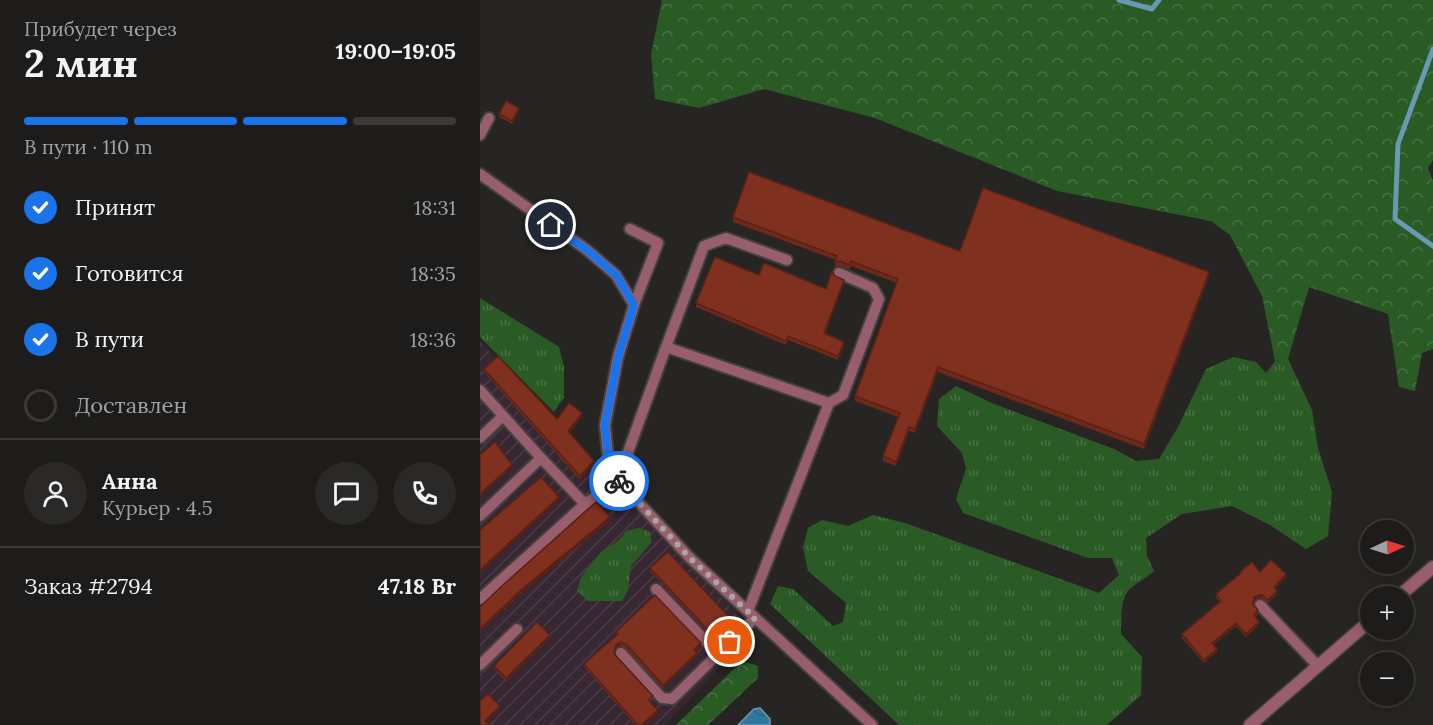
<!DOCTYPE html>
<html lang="ru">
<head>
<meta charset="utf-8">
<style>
	:root { --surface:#1d1c1a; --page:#2a2927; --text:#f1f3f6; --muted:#a0a1a2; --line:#3b3a39; --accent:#1a73e8 }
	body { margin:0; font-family:Lora,serif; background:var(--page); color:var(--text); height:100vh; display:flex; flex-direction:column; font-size:22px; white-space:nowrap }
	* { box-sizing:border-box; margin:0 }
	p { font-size:20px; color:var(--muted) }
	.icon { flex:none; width:33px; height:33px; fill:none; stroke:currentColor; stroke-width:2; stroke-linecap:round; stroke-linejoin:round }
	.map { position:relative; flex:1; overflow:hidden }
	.details { display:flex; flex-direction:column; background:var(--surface); width:480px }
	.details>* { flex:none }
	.needle { width:39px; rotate:86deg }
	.tools { position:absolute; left:880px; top:520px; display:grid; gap:12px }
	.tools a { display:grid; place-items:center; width:54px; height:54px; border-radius:50%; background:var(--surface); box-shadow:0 3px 15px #0003,0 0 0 2px var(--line); font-size:30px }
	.pin { position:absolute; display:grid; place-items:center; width:51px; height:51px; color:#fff; margin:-26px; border:3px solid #fff; border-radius:50%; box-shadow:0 2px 6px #0007 }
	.courier { position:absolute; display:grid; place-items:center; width:60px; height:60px; margin:-30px; border:4px solid #1a73e8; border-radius:50%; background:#fff; color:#222; box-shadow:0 2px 8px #0007 }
	.head em { font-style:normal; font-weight:700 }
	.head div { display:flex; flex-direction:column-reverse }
	.head { display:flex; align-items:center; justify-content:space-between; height:102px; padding:0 24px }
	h1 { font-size:39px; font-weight:700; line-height:45px }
	.bar { display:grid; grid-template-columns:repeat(4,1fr); gap:9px 6px; align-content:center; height:72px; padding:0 24px }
	.bar i { height:8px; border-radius:4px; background:var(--line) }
	.bar .selected { background:var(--accent) }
	.bar p { grid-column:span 4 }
	.line { display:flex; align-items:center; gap:15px; padding:0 24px; border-top:2px solid var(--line) }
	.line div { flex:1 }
	.round { display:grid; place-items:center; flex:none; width:63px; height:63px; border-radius:32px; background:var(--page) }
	ol { padding:0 24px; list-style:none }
	li { display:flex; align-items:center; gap:18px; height:66px }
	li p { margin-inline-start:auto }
	li .icon { padding:6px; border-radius:50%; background:var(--accent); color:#fff; stroke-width:4 }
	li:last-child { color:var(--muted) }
	li i { width:33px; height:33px; border:3px solid var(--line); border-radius:50% }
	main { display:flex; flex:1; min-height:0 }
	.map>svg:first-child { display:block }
	.industrial { fill:url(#industrial-furrows) }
	.grass { fill:url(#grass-tufts) }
	.forest { fill:url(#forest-crowns) }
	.water { fill:url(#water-waves); stroke:#689ab5; stroke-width:1.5 }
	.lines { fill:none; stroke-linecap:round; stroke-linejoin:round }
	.stream { stroke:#689ab5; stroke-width:5 }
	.service-casing { stroke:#43413f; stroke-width:14 }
	.tertiary-casing { stroke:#43413f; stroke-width:15 }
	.service { stroke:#995e6e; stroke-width:10 }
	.tertiary { stroke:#995e6e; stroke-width:12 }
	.wall { fill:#6e291b }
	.shaded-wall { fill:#5a2216 }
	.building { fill:#80301f; stroke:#5a2216; stroke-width:1.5 }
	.done { stroke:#a9a7a6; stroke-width:6; stroke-dasharray:0 10.8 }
	.route { stroke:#1a73e8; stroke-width:8 }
</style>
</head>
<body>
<main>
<section class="details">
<div class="head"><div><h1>2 мин</h1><p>Прибудет через</p></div><em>19:00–19:05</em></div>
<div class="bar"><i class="selected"></i><i class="selected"></i><i class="selected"></i><i></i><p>В пути · 110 m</p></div>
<ol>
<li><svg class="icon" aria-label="check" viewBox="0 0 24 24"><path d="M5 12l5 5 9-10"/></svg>Принят<p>18:31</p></li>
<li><svg class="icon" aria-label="check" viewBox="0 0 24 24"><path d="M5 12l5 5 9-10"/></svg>Готовится<p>18:35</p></li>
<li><svg class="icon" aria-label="check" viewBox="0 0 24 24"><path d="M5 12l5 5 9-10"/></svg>В пути<p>18:36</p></li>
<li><i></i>Доставлен</li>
</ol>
<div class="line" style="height:108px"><a class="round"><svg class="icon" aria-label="person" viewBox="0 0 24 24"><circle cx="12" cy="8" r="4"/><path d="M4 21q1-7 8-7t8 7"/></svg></a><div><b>Анна</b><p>Курьер · 4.5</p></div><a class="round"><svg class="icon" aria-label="chat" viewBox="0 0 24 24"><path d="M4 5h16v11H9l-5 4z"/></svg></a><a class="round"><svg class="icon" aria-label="phone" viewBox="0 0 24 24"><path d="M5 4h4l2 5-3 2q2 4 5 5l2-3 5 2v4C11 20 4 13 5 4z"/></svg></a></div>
<div class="line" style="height:78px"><div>Заказ #2794</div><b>47.18 Br</b></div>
</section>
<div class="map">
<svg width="953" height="725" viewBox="0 0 953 725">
	<defs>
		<pattern id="industrial-furrows" width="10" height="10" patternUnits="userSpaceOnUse" patternTransform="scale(1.5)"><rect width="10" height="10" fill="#372733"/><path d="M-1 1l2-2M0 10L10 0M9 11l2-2" fill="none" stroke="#4a3c47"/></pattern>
		<pattern id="grass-tufts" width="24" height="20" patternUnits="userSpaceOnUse" patternTransform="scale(1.5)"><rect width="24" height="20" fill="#2a5b25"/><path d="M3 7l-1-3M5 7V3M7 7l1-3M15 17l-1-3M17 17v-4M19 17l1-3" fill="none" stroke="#497345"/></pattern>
		<pattern id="forest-crowns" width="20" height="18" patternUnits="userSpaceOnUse" patternTransform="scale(1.5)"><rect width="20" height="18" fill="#2a5b25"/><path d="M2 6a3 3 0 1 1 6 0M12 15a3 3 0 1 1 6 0" fill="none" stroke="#497345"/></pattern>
		<pattern id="water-waves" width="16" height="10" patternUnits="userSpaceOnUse" patternTransform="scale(1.5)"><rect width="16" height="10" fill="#2e779d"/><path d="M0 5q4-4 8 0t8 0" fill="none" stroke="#3b5f72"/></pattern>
	</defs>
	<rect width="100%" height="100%" fill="#272523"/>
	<polygon class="industrial" points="0,341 114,464 273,631 185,725 134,725 132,724 130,725 0,725"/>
	<g class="grass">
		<polygon points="0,298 79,347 84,367 84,397 74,412 0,337"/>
		<path d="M 753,357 L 776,362 L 786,373 L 795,361 L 808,359 L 832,410 L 838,448 L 852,492 L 848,536 L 826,549 L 790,525 L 752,506 L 702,514 L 666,538 L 667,556 L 674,571 C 667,578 658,582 651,588 C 639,598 642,620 641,634 L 662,657 L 661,695 L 627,725 L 419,725 L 290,604 L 298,586 L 313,589 L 353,626 L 363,622 L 366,603 L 328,571 L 323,547 L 328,528 L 342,520 L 368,526 L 393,515 L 425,523 L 619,593 L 639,575 L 632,558 L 608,558 L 483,513 L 476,499 L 486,469 L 482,453 L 457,426 L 459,399 L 476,386 L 514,404 L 634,449 L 656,461 L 679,459 L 698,427 L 726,369 Z"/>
		<polygon points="158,528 169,531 172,542 151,566 148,590 142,601 108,601 97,591 101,577 121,552 139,540 146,531"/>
	</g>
	<g class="forest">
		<polygon points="182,0 953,0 953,160 948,168 953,181 953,349 942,353 935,391 919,387 908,314 829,287 808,359 795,361 782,296 750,235 731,221 577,191 395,118 284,89 219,108 175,99 171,54"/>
		<polygon points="262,661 278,666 278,678 228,725 196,725"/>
	</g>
	<polygon class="water" points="280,708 290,719 290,725 258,725 274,709"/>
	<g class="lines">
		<g class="stream">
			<polyline points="639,0 672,9 679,0"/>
			<polyline points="953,49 918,144 915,219 953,246"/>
		</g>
		<defs>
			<g id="service">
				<polyline points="0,135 9,118"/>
				<polyline points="0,174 107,250 136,275 154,305 138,357 125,425 129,466 138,480 210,558 392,725"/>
				<polyline points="150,229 178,243 154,305"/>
				<polyline points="307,260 246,238 224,246 186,347 349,403 363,395 399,299 393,288 359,273"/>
				<polyline points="0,390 61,458 105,504"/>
				<polyline points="0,438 23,416"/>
				<polyline points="0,516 61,458"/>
				<polyline points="176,589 238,654"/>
				<polyline points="0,599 105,504 138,480 186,347"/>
				<polyline points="780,605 838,666"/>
				<polyline points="268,611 349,403"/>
				<polyline points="141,653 182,698 192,699 275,618"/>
				<polyline points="0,665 37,629"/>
			</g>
			<g id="tertiary">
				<polyline points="918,597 953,567"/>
				<polyline points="770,725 891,620"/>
			</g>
		</defs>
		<use href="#service" class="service-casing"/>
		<use href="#tertiary" class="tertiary-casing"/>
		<use href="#service" class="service"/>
		<use href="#tertiary" class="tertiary"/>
	</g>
	<g class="wall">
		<polygon points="39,111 32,124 19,117 19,114"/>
		<polygon points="253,217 480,251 729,276 664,449 458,372 435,433 429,431 416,466 403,461 403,456 418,417 375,401 375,396 417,283 371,266 369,269 361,266 355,267 356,260 253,222"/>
		<polygon points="279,275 346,289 355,276 364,283 345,334 364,346 358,360 308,340 306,345 216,307 216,303"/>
		<polygon points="4,369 77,419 102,416 89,433 114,464 100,480 4,372"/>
		<polygon points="170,568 249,620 231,636 170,571"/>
		<polygon points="760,572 780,572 806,577 795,589 797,594 788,603 782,598 774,600 773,605 778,614 775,617 779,625 766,637 756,626 734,645 737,652 724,663 702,638 702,634 740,602 736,598 736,594 760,574"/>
		<polygon points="136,632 221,647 216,651 217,656 183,688 146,648 140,646 136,648 134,652 135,655 173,699 170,701 178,714 165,725 155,725 104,667 104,664 136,635"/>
		<polygon points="70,638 26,682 14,669 14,666"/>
	</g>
	<g class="shaded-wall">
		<polygon points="39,108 39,111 32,124 32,121"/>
		<polygon points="729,272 729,276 664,449 664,444"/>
		<polygon points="364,280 364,283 344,337 344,333"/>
		<polygon points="364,342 364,346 358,360 358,356"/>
		<polygon points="458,367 458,372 435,433 435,429"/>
		<polygon points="102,413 102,416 88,435 88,431"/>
		<polygon points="429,427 429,431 416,466 416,462"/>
		<polygon points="114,461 114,464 100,480 100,476"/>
		<polygon points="32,465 32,468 0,497 0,494"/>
		<polygon points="79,497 79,500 0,573 0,570"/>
		<polygon points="130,517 130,521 42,593 0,632 0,629 42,589"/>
		<polygon points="806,574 806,577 794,591 794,587"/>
		<polygon points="797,591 797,594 788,603 788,600"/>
		<polygon points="782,594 782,598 774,600 773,607 774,597"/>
		<polygon points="249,617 249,620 231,636 231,633"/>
		<polygon points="779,622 779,625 766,637 766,634"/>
		<polygon points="756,623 756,626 732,647 732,643"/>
		<polygon points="70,635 70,638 26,682 26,678"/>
		<polygon points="140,642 140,646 136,648 134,654 136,645"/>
		<polygon points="221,643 221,647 214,653 214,649"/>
		<polygon points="737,649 737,652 724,663 724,660"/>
		<polygon points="217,653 217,656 183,688 183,685"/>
		<polygon points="20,706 20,709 5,724 5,721"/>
		<polygon points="178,710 178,714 165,725 161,725"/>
	</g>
	<g class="building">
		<polygon points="26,101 39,108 32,121 19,114"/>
		<polygon points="269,172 480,251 503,188 729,272 664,444 458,367 435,429 429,427 416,462 403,456 420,413 375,396 418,279 371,261 369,265 361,261 355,262 357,256 253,217"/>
		<polygon points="235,257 279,275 284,263 346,289 352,271 355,276 364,280 344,333 364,342 358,356 308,336 306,341 216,303"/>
		<polygon points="18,356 77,419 89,403 102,413 88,431 114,461 100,476 4,369"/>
		<polygon points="15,442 32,465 0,494 0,455"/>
		<polygon points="61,477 79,497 0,570 0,530"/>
		<polygon points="116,502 130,517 42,589 0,629 0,607 23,585"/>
		<polygon points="188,552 249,617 231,633 170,568"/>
		<polygon points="791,560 806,574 794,587 797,591 788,600 782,594 774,597 773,604 778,610 774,615 779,622 766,634 756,623 732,643 737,649 724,660 702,634 741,601 736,594 761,573 760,572 772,562 780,572"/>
		<polygon points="175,595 221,643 214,649 217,653 183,685 146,644 140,642 136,645 134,651 135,655 173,696 168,700 178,710 161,725 158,725 104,664 138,634 136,632"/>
		<polygon points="57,622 70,635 26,678 14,666"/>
		<polygon points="8,694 20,706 5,721 10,725 0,725 0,699 1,700"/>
	</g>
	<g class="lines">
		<polyline class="done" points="139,481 210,558 275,618 250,642"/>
		<polyline class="route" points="71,225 107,250 136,275 154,305 138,357 125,425 129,466 139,481"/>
	</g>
</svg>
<div class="tools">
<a><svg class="needle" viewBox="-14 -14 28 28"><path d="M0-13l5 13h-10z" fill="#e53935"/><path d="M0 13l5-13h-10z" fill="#a0a1a2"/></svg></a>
<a>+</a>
<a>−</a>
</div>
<div class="pin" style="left:250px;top:642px;background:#ea580c"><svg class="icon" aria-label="bag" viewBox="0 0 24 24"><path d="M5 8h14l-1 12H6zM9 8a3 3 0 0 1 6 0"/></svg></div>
<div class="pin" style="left:71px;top:225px;background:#1f2937"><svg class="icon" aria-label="home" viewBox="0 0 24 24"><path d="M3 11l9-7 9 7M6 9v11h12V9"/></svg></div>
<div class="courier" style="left:139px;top:481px"><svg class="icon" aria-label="bike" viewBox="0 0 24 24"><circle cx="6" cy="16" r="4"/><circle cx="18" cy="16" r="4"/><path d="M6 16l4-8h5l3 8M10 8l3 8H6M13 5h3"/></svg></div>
</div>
</main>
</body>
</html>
